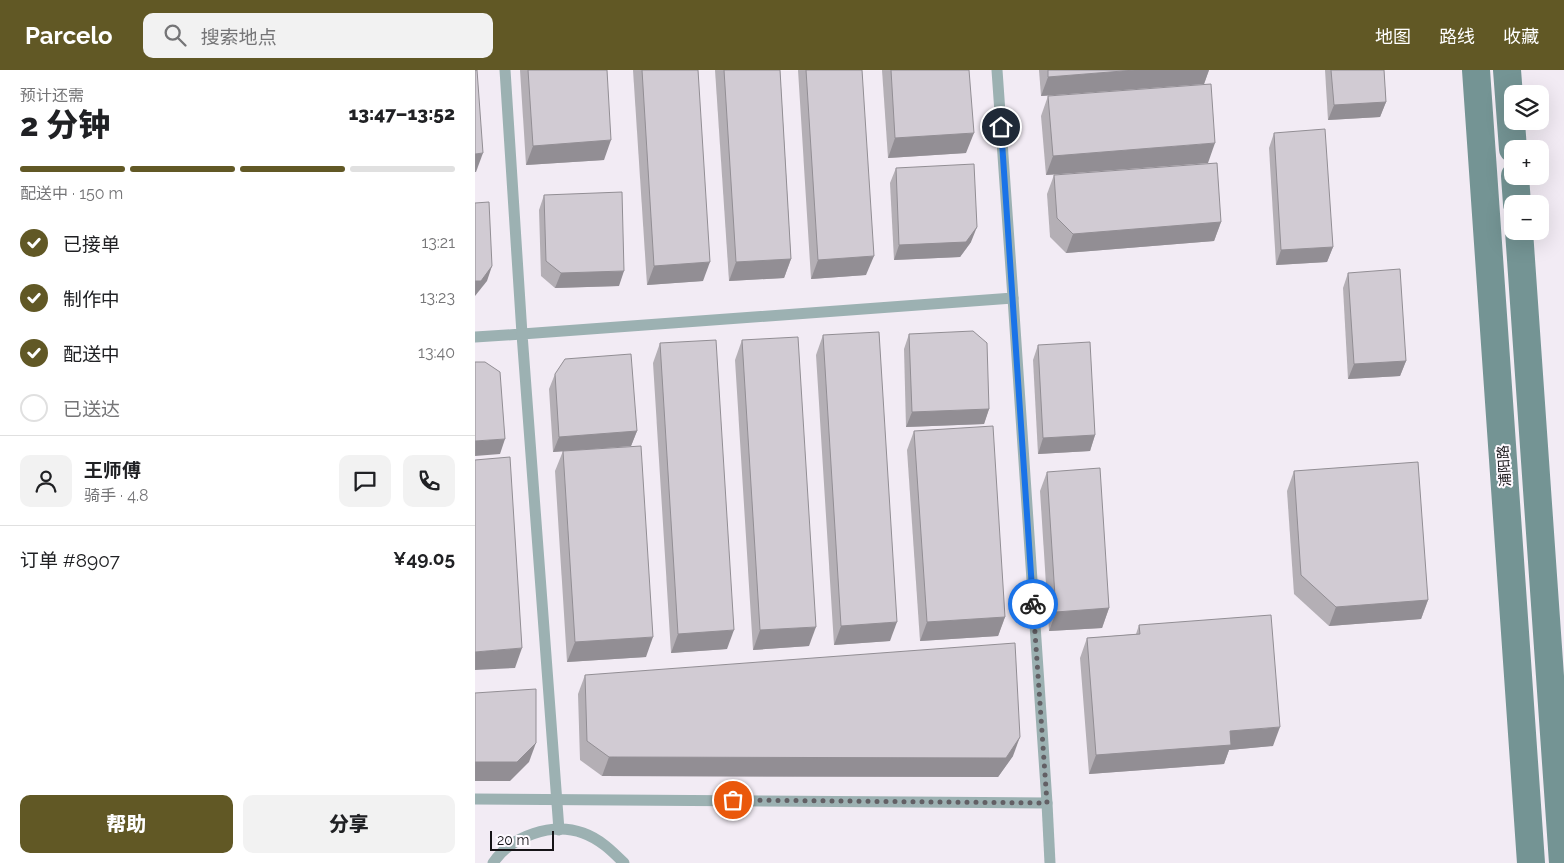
<!DOCTYPE html>
<html lang="zh">
<head>
<meta charset="utf-8">
<style>
	:root { --surface:#fff; --page:#f2f2f2; --text:#202124; --muted:#757577; --line:#e0e0e0; --accent:#615825 }
	body { margin:0; font-family:Raleway,"Noto Sans SC",sans-serif; background:var(--page); color:var(--text); height:100vh; display:flex; flex-direction:column; font-size:19px; white-space:nowrap }
	* { box-sizing:border-box; margin:0 }
	p { font-size:16px; color:var(--muted) }
	.icon { flex:none; width:28px; height:28px; fill:none; stroke:currentColor; stroke-width:2; stroke-linecap:round; stroke-linejoin:round }
	.map { position:relative; flex:1; overflow:hidden }
	.drawer { display:flex; flex-direction:column; background:var(--surface); width:475px }
	.drawer>* { flex:none }
	.tools { position:absolute; left:1029px; top:15px; display:grid; gap:10px }
	.tools a { display:grid; place-items:center; width:45px; height:45px; border-radius:10px; background:var(--surface); box-shadow:0 5px 20px #0002; font-size:25px }
	.scale { position:absolute; left:15px; bottom:12px; width:64px; box-sizing:border-box; padding-left:5px; border:2px solid #151316; border-top:0; font-size:14px; line-height:18px; white-space:nowrap; color:#151316; -webkit-text-stroke:4px #fefaff; paint-order:stroke }
	.pin { position:absolute; display:grid; place-items:center; width:42px; height:42px; color:#fff; margin:-21px; border:2px solid #fff; border-radius:50%; box-shadow:0 1px 5px #0007 }
	.courier { position:absolute; display:grid; place-items:center; width:50px; height:50px; margin:-25px; border:4px solid #1a73e8; border-radius:50%; background:#fff; color:#222; box-shadow:0 1px 6px #0007 }
	.headline em { font-style:normal; font-weight:800 }
	.headline div { display:flex; flex-direction:column-reverse }
	.headline { display:flex; align-items:center; justify-content:space-between; height:85px; padding:0 20px }
	h1 { font-size:32px; font-weight:800; line-height:38px }
	.bar { display:grid; grid-template-columns:repeat(4,1fr); gap:8px 5px; align-content:center; height:60px; padding:0 20px }
	.bar i { height:6px; border-radius:4px; background:var(--line) }
	.bar .current { background:var(--accent) }
	.bar p { grid-column:span 4 }
	.line { display:flex; align-items:center; gap:12px; padding:0 20px; border-top:1px solid var(--line) }
	.line div { flex:1 }
	.round { display:grid; place-items:center; flex:none; width:52px; height:52px; border-radius:10px; background:var(--page) }
	ol { padding:0 20px; list-style:none }
	li { display:flex; align-items:center; gap:15px; height:55px }
	li p { margin-inline-start:auto }
	li .icon { padding:5px; border-radius:50%; background:var(--accent); color:#fff; stroke-width:4 }
	li:last-child { color:var(--muted) }
	li i { width:28px; height:28px; border:2px solid var(--line); border-radius:50% }
	.cta { display:flex; gap:10px; margin-top:auto; padding:10px 20px }
	.cta a { flex:1; height:58px; border-radius:10px; background:var(--accent); color:#fff; font-size:20px; font-weight:800; line-height:58px; text-align:center }
	.cta a+a { background:var(--page); color:var(--text) }
	header { display:flex; align-items:center; gap:30px; box-sizing:border-box; height:70px; padding:0 25px; background:var(--accent); color:#fff }
	header strong { font-size:24px }
	nav { display:flex; gap:28px; margin-inline-start:auto; font-size:18px }
	.search { width:350px; height:45px; background:var(--page); display:flex; align-items:center; gap:12px; box-sizing:border-box; padding:0 18px; border-radius:10px; color:var(--muted); font-size:19px }
	main { display:flex; flex:1; min-height:0 }
	.map>svg:first-child { display:block }
	.lines { fill:none; stroke-linecap:round; stroke-linejoin:round }
	.lane { stroke:#9cb1b2; stroke-width:11 }
	.secondary { stroke:#749494; stroke-width:28 }
	.wall { fill:#b4afb5 }
	.shaded-wall { fill:#928e94 }
	.building { fill:#d1cbd3; stroke:#928e94 }
	.done { stroke:#625f64; stroke-width:5; stroke-dasharray:0 9 }
	.route { stroke:#1a73e8; stroke-width:6 }
	.labels { text-anchor:middle; stroke-width:4; stroke-linejoin:round; paint-order:stroke }
	.street-label { font-size:14px; fill:#151316; stroke:#fefaff }
</style>
</head>
<body>
<header>
<strong>Parcelo</strong>
<div class="search"><svg class="icon" aria-label="search" viewBox="0 0 24 24"><circle cx="10" cy="10" r="6"/><path d="M15 15l6 6"/></svg>搜索地点</div>
<nav><a>地图</a><a>路线</a><a>收藏</a></nav>
</header>
<main>
<section class="drawer">
<div class="headline"><div><h1>2 分钟</h1><p>预计还需</p></div><em>13:47–13:52</em></div>
<div class="bar"><i class="current"></i><i class="current"></i><i class="current"></i><i></i><p>配送中 · 150 m</p></div>
<ol>
<li><svg class="icon" aria-label="check" viewBox="0 0 24 24"><path d="M5 12l5 5 9-10"/></svg>已接单<p>13:21</p></li>
<li><svg class="icon" aria-label="check" viewBox="0 0 24 24"><path d="M5 12l5 5 9-10"/></svg>制作中<p>13:23</p></li>
<li><svg class="icon" aria-label="check" viewBox="0 0 24 24"><path d="M5 12l5 5 9-10"/></svg>配送中<p>13:40</p></li>
<li><i></i>已送达</li>
</ol>
<div class="line" style="height:90px"><a class="round"><svg class="icon" aria-label="person" viewBox="0 0 24 24"><circle cx="12" cy="8" r="4"/><path d="M4 21q1-7 8-7t8 7"/></svg></a><div><b>王师傅</b><p>骑手 · 4.8</p></div><a class="round"><svg class="icon" aria-label="chat" viewBox="0 0 24 24"><path d="M4 5h16v11H9l-5 4z"/></svg></a><a class="round"><svg class="icon" aria-label="phone" viewBox="0 0 24 24"><path d="M5 4h4l2 5-3 2q2 4 5 5l2-3 5 2v4C11 20 4 13 5 4z"/></svg></a></div>
<div class="line" style="height:65px"><div>订单 #8907</div><b>¥49.05</b></div>
<div class="cta"><a>帮助</a><a>分享</a></div>
</section>
<div class="map">
<svg width="1089" height="793" viewBox="0 0 1089 793">
	<rect width="100%" height="100%" fill="#f2ebf4"/>
	<g class="lines">
		<g class="lane">
			<polyline points="0,267 47,264 30,0"/>
			<polyline points="0,729 572,733 538,228"/>
			<polyline points="572,733 575,793"/>
			<polyline points="84,760 47,264 538,228 522,0"/>
			<path d="M 18,793 C 36,766 77,752 108,763 C 125,769 137,781 149,793"/>
		</g>
		<g class="secondary">
			<polyline points="1001,0 1056,793"/>
			<polyline points="1032,0 1038,79"/>
			<polyline points="1040,106 1042,134"/>
			<polyline points="1044,161 1088,793"/>
		</g>
	</g>
	<g class="wall">
		<polygon points="45,0 132,0 129,90 51,95"/>
		<polygon points="158,0 223,0 228,211 172,215"/>
		<polygon points="240,0 305,0 316,189 309,208 254,211"/>
		<polygon points="323,0 387,0 391,205 336,209"/>
		<polygon points="407,0 494,0 491,83 413,88"/>
		<polygon points="564,0 734,0 729,14 566,26"/>
		<polygon points="850,0 909,0 911,32 905,47 853,50"/>
		<polygon points="573,26 733,93 571,105 566,46"/>
		<polygon points="799,63 858,177 852,192 801,195 794,78"/>
		<polygon points="421,98 496,172 485,187 419,190 415,113"/>
		<polygon points="579,105 746,152 739,171 591,183 575,167 572,124"/>
		<polygon points="69,125 144,216 80,218 66,206 64,140"/>
		<polygon points="873,203 931,291 925,306 873,309 868,218"/>
		<polygon points="434,264 514,339 509,354 431,357 429,279"/>
		<polygon points="348,265 415,571 359,575 341,285"/>
		<polygon points="267,270 334,576 278,580 260,290"/>
		<polygon points="185,273 252,579 196,583 178,293"/>
		<polygon points="563,275 620,365 615,381 563,384 558,290"/>
		<polygon points="80,304 162,361 156,376 78,382 74,319"/>
		<polygon points="439,361 530,547 523,566 445,571 432,380"/>
		<polygon points="88,381 171,587 92,592 80,401"/>
		<polygon points="819,401 953,530 946,549 854,556 819,524 812,421"/>
		<polygon points="572,402 634,538 627,558 574,561 565,421"/>
		<polygon points="664,555 798,676 754,680 749,694 614,704 605,588 612,568 661,564"/>
		<polygon points="110,605 538,686 523,707 127,706 105,690 103,624"/>
	</g>
	<g class="shaded-wall">
		<polygon points="660,0 734,0 729,14 566,26 573,7"/>
		<polygon points="911,32 905,47 853,50 859,35"/>
		<polygon points="499,63 491,83 413,88 420,68"/>
		<polygon points="136,70 129,90 51,95 58,76"/>
		<polygon points="740,73 733,93 571,105 578,86"/>
		<polygon points="8,83 1,102 0,102 0,84"/>
		<polygon points="746,152 739,171 591,183 598,164"/>
		<polygon points="502,157 496,172 485,187 419,190 424,175"/>
		<polygon points="858,177 852,192 801,195 806,180"/>
		<polygon points="399,186 391,205 336,209 343,190"/>
		<polygon points="316,189 309,208 254,211 261,192"/>
		<polygon points="235,192 228,211 172,215 179,196"/>
		<polygon points="17,196 12,211 0,226 0,211"/>
		<polygon points="149,201 144,216 80,218 86,203"/>
		<polygon points="931,291 925,306 873,309 879,294"/>
		<polygon points="514,339 509,354 431,357 437,342"/>
		<polygon points="162,361 156,376 78,382 84,367"/>
		<polygon points="620,365 615,381 563,384 568,368"/>
		<polygon points="30,369 25,384 0,386 0,371"/>
		<polygon points="953,530 946,549 854,556 861,537"/>
		<polygon points="634,538 627,558 574,561 581,542"/>
		<polygon points="530,547 523,566 445,571 452,552"/>
		<polygon points="422,552 415,571 359,575 366,556"/>
		<polygon points="341,557 334,576 278,580 285,560"/>
		<polygon points="259,560 252,579 196,583 203,564"/>
		<polygon points="178,567 171,587 92,592 100,572"/>
		<polygon points="47,578 40,598 0,600 0,582"/>
		<polygon points="805,657 798,676 754,680 749,694 614,704 621,685 755,661"/>
		<polygon points="545,667 538,686 523,707 127,706 134,687"/>
		<polygon points="61,673 54,692 35,711 0,711 0,692"/>
	</g>
	<g class="building">
		<polygon points="0,0 2,0 8,83 0,84"/>
		<polygon points="53,0 132,0 136,70 58,76"/>
		<polygon points="167,0 223,0 235,192 179,196"/>
		<polygon points="249,0 305,0 316,189 261,192"/>
		<polygon points="331,0 387,0 399,186 343,190"/>
		<polygon points="416,0 494,0 499,63 420,68"/>
		<polygon points="573,0 660,0 573,7"/>
		<polygon points="856,0 909,0 911,32 859,35"/>
		<polygon points="736,14 740,73 578,86 573,26"/>
		<polygon points="850,59 858,177 806,180 799,63"/>
		<polygon points="742,93 746,152 598,164 582,148 579,105"/>
		<polygon points="499,94 502,157 491,172 424,175 421,98"/>
		<polygon points="147,122 149,201 86,203 71,191 69,125"/>
		<polygon points="14,132 17,196 6,211 0,211 0,133"/>
		<polygon points="925,199 931,291 879,294 873,203"/>
		<polygon points="498,261 512,273 514,339 437,342 434,264"/>
		<polygon points="404,262 422,552 366,556 348,265"/>
		<polygon points="323,267 341,557 285,560 267,270"/>
		<polygon points="241,270 259,560 203,564 185,273"/>
		<polygon points="615,272 620,365 568,368 563,275"/>
		<polygon points="156,284 162,361 84,367 80,304 90,289"/>
		<polygon points="0,292 10,292 25,302 30,369 0,371"/>
		<polygon points="518,356 530,547 452,552 439,361"/>
		<polygon points="166,376 178,567 100,572 88,381"/>
		<polygon points="35,387 47,578 0,582 0,390"/>
		<polygon points="943,392 953,530 861,537 826,505 819,401"/>
		<polygon points="625,398 634,538 581,542 572,402"/>
		<polygon points="796,545 805,657 755,661 756,675 621,685 612,568 665,564 664,555"/>
		<polygon points="540,573 545,667 531,688 134,687 112,671 110,605"/>
		<polygon points="61,619 61,673 42,692 0,692 0,623"/>
	</g>
	<g class="lines">
		<polyline class="done" points="258,730 572,733 558,534"/>
		<polyline class="route" points="526,57 558,534"/>
	</g>
	<g class="labels">
		<g class="street-label">
			<text transform="translate(1029 396) rotate(-94)" y="5">浦阳路</text>
		</g>
	</g>
</svg>
<div class="tools">
<a><svg class="icon" aria-label="layers" viewBox="0 0 24 24"><path d="M12 4l9 5-9 5-9-5zM3 14l9 5 9-5"/></svg></a>
<a>+</a>
<a>−</a>
</div>
<div class="scale">20 m</div>
<div class="pin" style="left:258px;top:730px;background:#ea580c"><svg class="icon" aria-label="bag" viewBox="0 0 24 24"><path d="M5 8h14l-1 12H6zM9 8a3 3 0 0 1 6 0"/></svg></div>
<div class="pin" style="left:526px;top:57px;background:#1f2937"><svg class="icon" aria-label="home" viewBox="0 0 24 24"><path d="M3 11l9-7 9 7M6 9v11h12V9"/></svg></div>
<div class="courier" style="left:558px;top:534px"><svg class="icon" aria-label="bike" viewBox="0 0 24 24"><circle cx="6" cy="16" r="4"/><circle cx="18" cy="16" r="4"/><path d="M6 16l4-8h5l3 8M10 8l3 8H6M13 5h3"/></svg></div>
</div>
</main>
</body>
</html>
